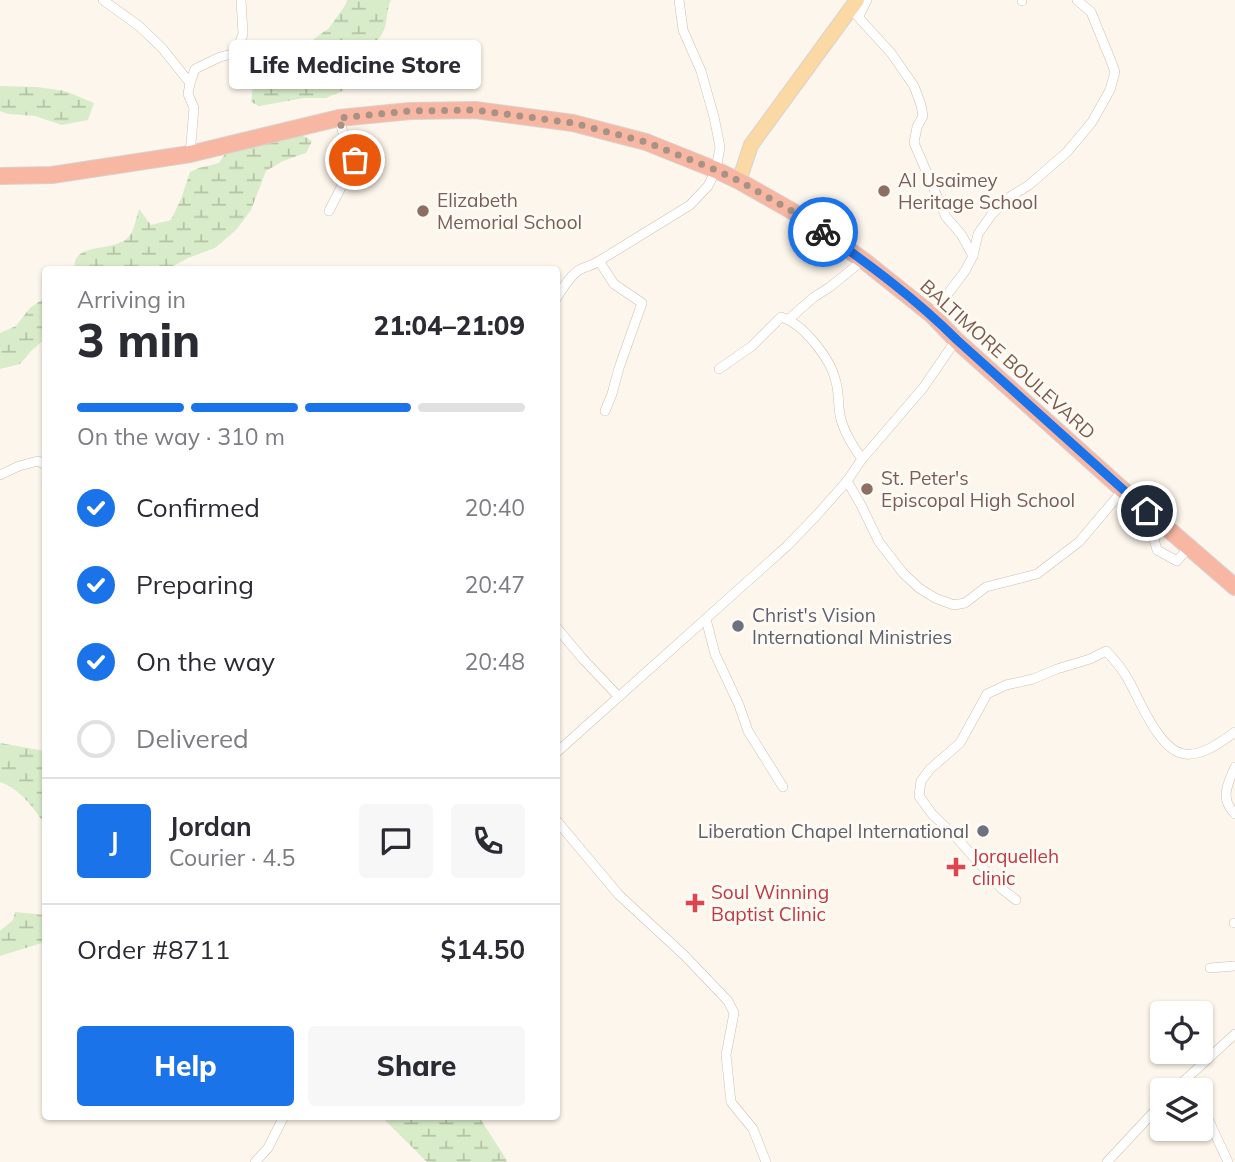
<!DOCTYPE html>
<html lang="en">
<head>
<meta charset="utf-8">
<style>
	:root { --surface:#fff; --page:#f7f7f7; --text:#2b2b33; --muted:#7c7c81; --line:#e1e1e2; --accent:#1a73e8 }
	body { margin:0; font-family:Mulish,sans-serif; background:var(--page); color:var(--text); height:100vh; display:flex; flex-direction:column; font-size:26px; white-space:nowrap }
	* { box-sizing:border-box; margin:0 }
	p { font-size:23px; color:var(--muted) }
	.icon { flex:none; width:38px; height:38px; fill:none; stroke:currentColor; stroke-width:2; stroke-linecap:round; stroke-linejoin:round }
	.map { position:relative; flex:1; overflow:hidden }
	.drawer { position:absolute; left:42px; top:266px; width:518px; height:854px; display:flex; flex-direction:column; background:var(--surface); border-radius:7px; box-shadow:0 2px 5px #0004 }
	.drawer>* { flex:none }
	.buttons { position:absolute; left:1150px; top:1001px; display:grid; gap:14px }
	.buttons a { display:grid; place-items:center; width:63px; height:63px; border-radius:7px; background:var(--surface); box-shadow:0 2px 5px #0004; font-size:35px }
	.pin { position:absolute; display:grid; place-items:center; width:60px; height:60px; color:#fff; margin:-30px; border:4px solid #fff; border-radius:50%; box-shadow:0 2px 7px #0007 }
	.courier { position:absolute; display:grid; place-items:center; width:70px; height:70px; margin:-35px; border:5px solid #1a73e8; border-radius:50%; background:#fff; color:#222; box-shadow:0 2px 9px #0007 }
	.bubble { position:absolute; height:49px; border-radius:7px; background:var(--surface); box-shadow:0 2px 5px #0004; font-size:23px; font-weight:800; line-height:49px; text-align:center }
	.head em { font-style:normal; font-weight:800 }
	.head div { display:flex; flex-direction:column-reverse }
	.head { display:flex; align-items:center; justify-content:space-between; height:119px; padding:0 35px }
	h1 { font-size:46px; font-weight:800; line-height:52px }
	.bar { display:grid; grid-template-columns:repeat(4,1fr); gap:10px 7px; align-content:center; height:84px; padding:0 35px }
	.bar i { height:9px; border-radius:5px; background:var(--line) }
	.bar .selected { background:var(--accent) }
	.bar p { grid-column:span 4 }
	.line { display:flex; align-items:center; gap:18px; padding:0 35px; border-top:2px solid var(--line) }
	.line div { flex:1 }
	.round { display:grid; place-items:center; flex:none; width:74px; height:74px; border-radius:7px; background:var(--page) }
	ol { padding:0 35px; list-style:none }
	li { display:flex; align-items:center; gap:21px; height:77px }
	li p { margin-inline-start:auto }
	li .icon { padding:7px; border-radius:50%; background:var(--accent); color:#fff; stroke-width:4 }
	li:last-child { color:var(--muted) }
	li i { width:38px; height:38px; border:4px solid var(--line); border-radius:50% }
	.button { display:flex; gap:14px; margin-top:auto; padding:14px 35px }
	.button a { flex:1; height:80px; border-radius:7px; background:var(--accent); color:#fff; font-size:28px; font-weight:800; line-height:80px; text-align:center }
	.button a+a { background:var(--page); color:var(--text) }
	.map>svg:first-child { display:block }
	.wetland { fill:url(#wetland-marsh) }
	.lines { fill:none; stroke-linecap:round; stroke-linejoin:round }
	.street-casing { stroke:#d1beb0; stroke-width:10 }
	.primary-casing { stroke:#dad1cd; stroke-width:16 }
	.highway-casing { stroke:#dad1cd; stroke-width:18 }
	.street { stroke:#fff; stroke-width:9 }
	.primary { stroke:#fbd9a5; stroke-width:14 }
	.highway { stroke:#f7b7a3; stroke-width:16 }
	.done { stroke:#a89285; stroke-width:7; stroke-dasharray:0 12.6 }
	.route { stroke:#1a73e8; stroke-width:9 }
	.education-dot { fill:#8d6e63; stroke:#fffaf3; stroke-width:2.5 }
	.worship-dot { fill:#6b7280; stroke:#fffaf3; stroke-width:2.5 }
	.health-dot { fill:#e0444e; stroke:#fffaf3; stroke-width:2.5 }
	.labels { text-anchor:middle; stroke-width:6; stroke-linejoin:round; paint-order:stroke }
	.education-label { font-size:19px; fill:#785e54; stroke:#fffaf3; text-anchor:start }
	.street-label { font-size:19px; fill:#7a5c4d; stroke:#fffaf3 }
	.worship-label { font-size:19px; fill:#5b616d; stroke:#fffaf3; text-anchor:start }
	.health-label { font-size:19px; fill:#be3a42; stroke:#fffaf3; text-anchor:start }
</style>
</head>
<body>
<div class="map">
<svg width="1235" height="1162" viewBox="0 0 1235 1162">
	<defs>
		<pattern id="wetland-marsh" width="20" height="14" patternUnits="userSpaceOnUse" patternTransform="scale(1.75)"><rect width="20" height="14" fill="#d8ecc9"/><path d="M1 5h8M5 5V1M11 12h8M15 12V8" fill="none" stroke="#b4c2a5"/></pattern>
	</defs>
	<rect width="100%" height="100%" fill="#fdf6ec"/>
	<g class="wetland">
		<path d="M 347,0 L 391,0 C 386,10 388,23 383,32 C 378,43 368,48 360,56 C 351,66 347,80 342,91 L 326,98 L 304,98 L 259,106 L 251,102 L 253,85 L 251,74 L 272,58 L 294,47 L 310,42 L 329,28 L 346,4 Z"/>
		<polygon points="0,86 37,87 65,91 94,103 88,120 62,125 35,116 8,114 0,111"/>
		<path d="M 290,128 L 312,141 L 306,153 L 283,161 L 266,171 L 251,210 L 236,230 L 215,248 L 188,258 L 168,269 L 74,270 C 75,266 74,262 76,259 C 84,243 118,252 130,235 C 135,228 136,218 139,209 L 151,225 L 171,220 L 181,199 L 190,172 L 199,168 L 219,163 L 225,154 L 230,140 Z"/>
		<polygon points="43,299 45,299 45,339 32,350 20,364 0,369 0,333 16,326 30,308"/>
		<path d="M 0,743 L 45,751 L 45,825 C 35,809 19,788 0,782 Z"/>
		<polygon points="15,912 45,915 45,942 0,956 0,931 13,920"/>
		<polygon points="382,1117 479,1117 508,1162 427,1162"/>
	</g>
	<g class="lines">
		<defs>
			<g id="street">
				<polyline points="103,0 139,26 162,48 190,83"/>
				<polyline points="1022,0 1022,1"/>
				<polyline points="851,9 891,53 914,86 921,105 923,116 917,127 914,143 946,217 961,234 973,256"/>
				<polyline points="859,16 867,0"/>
				<polyline points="190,154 194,108 188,94 190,83 195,69 220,57 236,53 243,34 241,0"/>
				<polyline points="329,211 355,160 346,144 339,118"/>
				<path d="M 556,299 C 562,289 572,272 583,268 C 589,266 593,265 599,261"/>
				<polyline points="932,315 965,271 973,256 978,234 992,214 1008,198 1029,185 1067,152 1092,122 1110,90 1115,72 1111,61 1091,12 1077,0"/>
				<polyline points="789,319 814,297 830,287 863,260"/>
				<path d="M 719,369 L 752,346 L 781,317 C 804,324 831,359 836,382 C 839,393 838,404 840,415 C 843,431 853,446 862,459"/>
				<polyline points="605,411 612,394 619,368 642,303 614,284 599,261 690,205 708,186 716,170 720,147 714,117 701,71 683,30 679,0"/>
				<polyline points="0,475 19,466 38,461 46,465"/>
				<polyline points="847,481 861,505 879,542 903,573 919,588 935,598 954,605 965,603 986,587 1037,574 1079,542 1123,490"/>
				<polyline points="1163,524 1154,539 1157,550 1177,561 1189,547"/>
				<polyline points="706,619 715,654 739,705 748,731 783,787"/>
				<polyline points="556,627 583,659 618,696"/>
				<polyline points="556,753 787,546 817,515 847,481 862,459 923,388 956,340"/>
				<path d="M 1235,767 C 1228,784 1219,798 1235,814"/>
				<polyline points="556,820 619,895 684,955 728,1001 734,1013 726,1055 731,1102 753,1129 766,1162"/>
				<path d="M 1016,900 L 1002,889 L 954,835 L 932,814 L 919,796 L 921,781 L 930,769 L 960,743 L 987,694 L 1006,685 L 1033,679 L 1057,669 L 1090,659 L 1106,651 C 1115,660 1123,670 1129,681 C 1140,701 1160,752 1185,754 C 1203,756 1221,742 1235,732"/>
				<polyline points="1234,923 1235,923"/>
				<polyline points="1210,968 1235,966"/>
				<polyline points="1174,1090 1235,1034"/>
				<polyline points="1200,1105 1203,1108 1228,1162"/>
				<polyline points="255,1162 268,1148 284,1116"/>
				<polyline points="1107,1162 1162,1103"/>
			</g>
			<polyline id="primary" points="739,181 751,145 857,0"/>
			<polyline id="highway" points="0,176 52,175 190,154 339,118 410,111 475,110 573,123 646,142 716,170 739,181 792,211 863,260 932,315 956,340 1123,490 1235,587"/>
		</defs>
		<use href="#street" class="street-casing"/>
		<use href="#primary" class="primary-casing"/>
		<use href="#highway" class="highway-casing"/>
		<use href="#street" class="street"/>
		<use href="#primary" class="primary"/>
		<use href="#highway" class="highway"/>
	</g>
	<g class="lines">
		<polyline class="done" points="355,160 346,144 339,118 410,111 475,110 573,123 646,142 716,170 739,181 792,211 823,232"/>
		<path class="route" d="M 823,232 C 870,265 916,299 957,340 L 1147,511"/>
	</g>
	<g class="education-dot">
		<circle cx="884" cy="191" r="7"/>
		<circle cx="423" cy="211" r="7"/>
		<circle cx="867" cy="489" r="7"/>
	</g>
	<g class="worship-dot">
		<circle cx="738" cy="626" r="7"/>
		<circle cx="983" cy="831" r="7"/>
	</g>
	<g class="health-dot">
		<path d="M952.5 856.5h7v7h7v7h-7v7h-7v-7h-7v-7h7z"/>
		<path d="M691.5 892.5h7v7h7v7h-7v7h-7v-7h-7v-7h7z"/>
	</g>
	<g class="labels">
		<g class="education-label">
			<text x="898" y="187">Al Usaimey<tspan x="898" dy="22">Heritage School</tspan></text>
			<text x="437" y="207">Elizabeth<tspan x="437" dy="22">Memorial School</tspan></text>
			<text x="881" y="485">St. Peter's<tspan x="881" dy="22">Episcopal High School</tspan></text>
		</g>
		<g class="street-label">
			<text transform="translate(1008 359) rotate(42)" y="7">BALTIMORE BOULEVARD</text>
		</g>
		<g class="worship-label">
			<text x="752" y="622">Christ's Vision<tspan x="752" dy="22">International Ministries</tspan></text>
			<text x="969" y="838" text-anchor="end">Liberation Chapel International</text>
		</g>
		<g class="health-label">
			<text x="972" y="863">Jorquelleh<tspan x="972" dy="22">clinic</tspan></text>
			<text x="711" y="899">Soul Winning<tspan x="711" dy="22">Baptist Clinic</tspan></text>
		</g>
	</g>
</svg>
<div class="buttons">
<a><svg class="icon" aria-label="locate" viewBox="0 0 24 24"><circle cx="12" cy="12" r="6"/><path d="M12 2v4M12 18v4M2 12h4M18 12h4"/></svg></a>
<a><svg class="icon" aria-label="layers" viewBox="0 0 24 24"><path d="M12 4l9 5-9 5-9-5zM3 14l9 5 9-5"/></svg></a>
</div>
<div class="pin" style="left:355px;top:160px;background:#ea580c"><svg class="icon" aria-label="bag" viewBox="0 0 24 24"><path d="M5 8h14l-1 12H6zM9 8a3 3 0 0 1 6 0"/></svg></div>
<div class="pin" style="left:1147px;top:511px;background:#1f2937"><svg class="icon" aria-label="home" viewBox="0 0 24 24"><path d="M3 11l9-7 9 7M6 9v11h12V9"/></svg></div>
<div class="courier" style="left:823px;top:232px"><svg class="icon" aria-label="bike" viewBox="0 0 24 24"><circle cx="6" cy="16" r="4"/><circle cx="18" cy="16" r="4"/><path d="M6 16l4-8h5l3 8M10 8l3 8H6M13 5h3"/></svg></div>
<div class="bubble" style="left:229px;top:40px;width:252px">Life Medicine Store</div>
<section class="drawer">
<div class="head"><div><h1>3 min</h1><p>Arriving in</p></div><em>21:04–21:09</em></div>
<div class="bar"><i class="selected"></i><i class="selected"></i><i class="selected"></i><i></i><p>On the way · 310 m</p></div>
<ol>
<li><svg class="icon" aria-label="check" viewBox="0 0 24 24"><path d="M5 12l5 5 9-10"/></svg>Confirmed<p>20:40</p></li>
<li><svg class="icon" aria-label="check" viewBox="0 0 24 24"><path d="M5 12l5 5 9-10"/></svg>Preparing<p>20:47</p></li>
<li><svg class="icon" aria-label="check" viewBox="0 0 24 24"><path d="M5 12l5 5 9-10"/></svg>On the way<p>20:48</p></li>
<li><i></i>Delivered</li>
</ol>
<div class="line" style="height:126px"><b class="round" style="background:var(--accent);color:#fff">J</b><div><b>Jordan</b><p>Courier · 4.5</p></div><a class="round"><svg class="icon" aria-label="chat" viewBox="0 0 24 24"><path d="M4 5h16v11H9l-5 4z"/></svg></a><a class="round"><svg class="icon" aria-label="phone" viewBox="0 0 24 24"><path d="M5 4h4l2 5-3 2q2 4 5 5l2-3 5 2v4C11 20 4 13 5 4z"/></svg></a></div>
<div class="line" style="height:91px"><div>Order #8711</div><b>$14.50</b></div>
<div class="button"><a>Help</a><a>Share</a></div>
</section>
</div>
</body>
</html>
